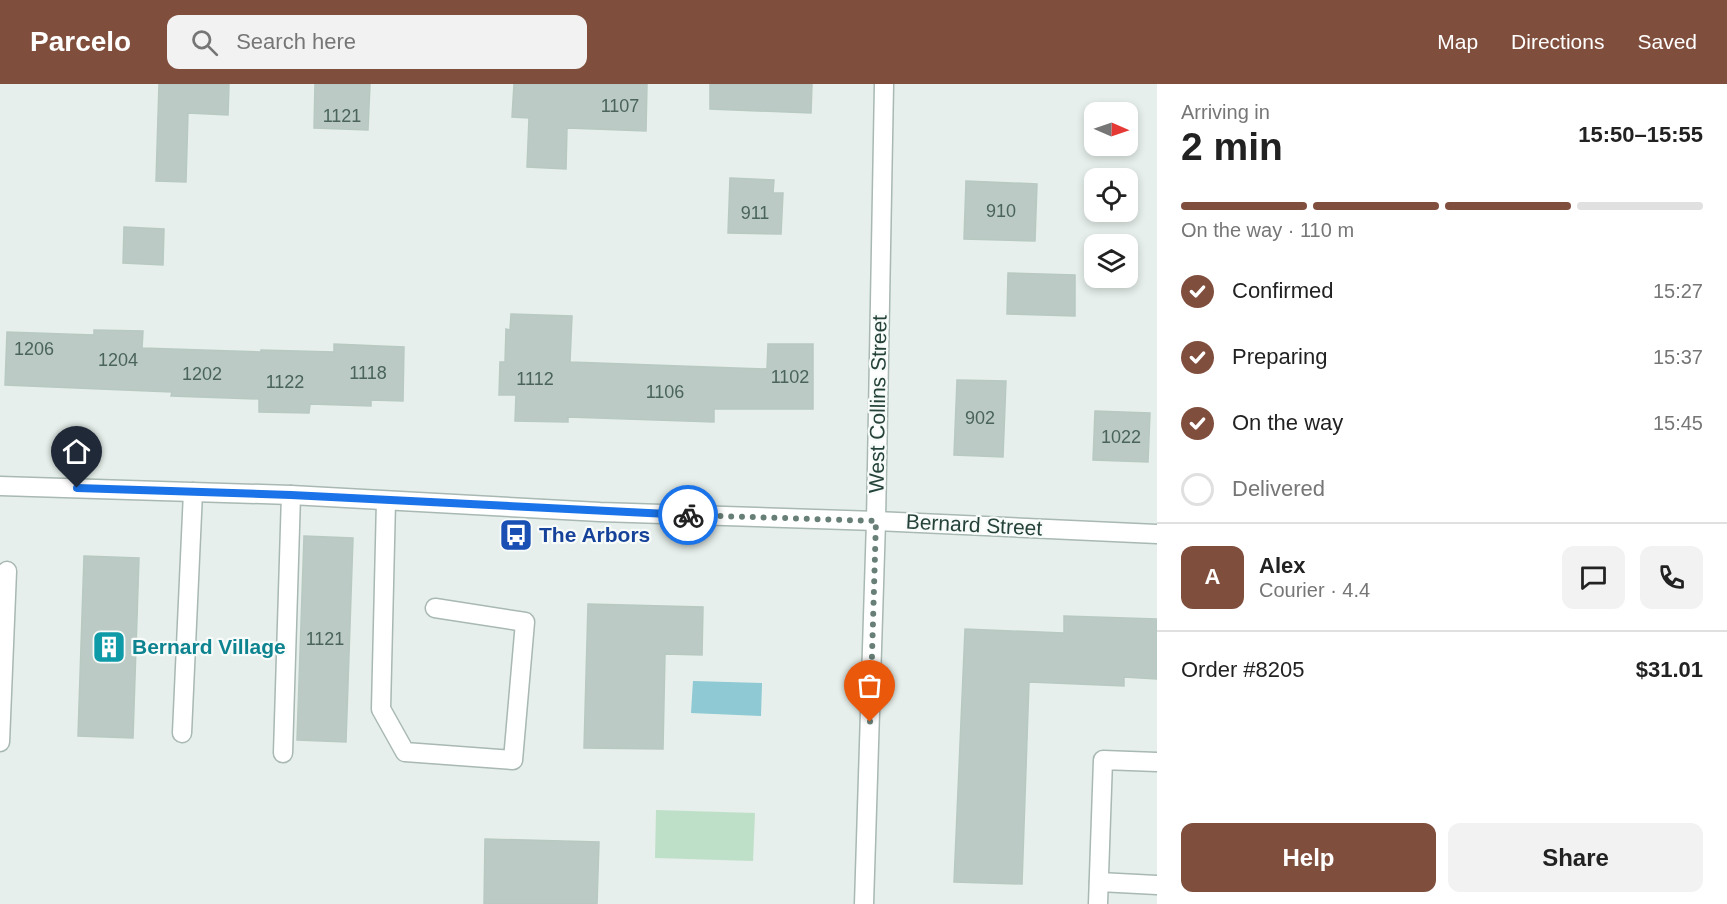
<!DOCTYPE html>
<html lang="en">
<head>
<meta charset="utf-8">
<style>
	:root { --surface:#fff; --page:#f2f2f2; --text:#222; --muted:#767676; --line:#e0e0e0; --accent:#804e3d }
	body { margin:0; font-family:Arial,sans-serif; background:var(--page); color:var(--text); height:100vh; display:flex; flex-direction:column; font-size:22px; white-space:nowrap }
	* { box-sizing:border-box; margin:0 }
	p { font-size:20px; color:var(--muted) }
	.icon { flex:none; width:33px; height:33px; fill:none; stroke:currentColor; stroke-width:2; stroke-linecap:round; stroke-linejoin:round }
	.map { position:relative; flex:1; overflow:hidden }
	.drawer { display:flex; flex-direction:column; background:var(--surface); width:570px }
	.drawer>* { flex:none }
	.needle { width:39px; rotate:92deg }
	.controls { position:absolute; left:1084px; top:18px; display:grid; gap:12px }
	.controls a { display:grid; place-items:center; width:54px; height:54px; border-radius:12px; background:var(--surface); box-shadow:0 3px 9px #0003; font-size:30px }
	.pin { position:absolute; display:grid; place-items:center; width:51px; height:51px; color:#fff; margin:-62px -26px; border-radius:50% 50% 50% 0; rotate:-45deg; box-shadow:0 0 6px #0007 }
	.pin .icon { rotate:45deg }
	.courier { position:absolute; display:grid; place-items:center; width:60px; height:60px; margin:-30px; border:4px solid #1a73e8; border-radius:50%; background:#fff; color:#222; box-shadow:0 2px 8px #0007 }
	.headline em { font-style:normal; font-weight:700 }
	.headline div { display:flex; flex-direction:column-reverse }
	.headline { display:flex; align-items:center; justify-content:space-between; height:102px; padding:0 24px }
	h1 { font-size:39px; font-weight:700; line-height:45px }
	.bar { display:grid; grid-template-columns:repeat(4,1fr); gap:9px 6px; align-content:center; height:72px; padding:0 24px }
	.bar i { height:8px; border-radius:4px; background:var(--line) }
	.bar .current { background:var(--accent) }
	.bar p { grid-column:span 4 }
	.line { display:flex; align-items:center; gap:15px; padding:0 24px; border-top:2px solid var(--line) }
	.line div { flex:1 }
	.round { display:grid; place-items:center; flex:none; width:63px; height:63px; border-radius:12px; background:var(--page) }
	ol { padding:0 24px; list-style:none }
	li { display:flex; align-items:center; gap:18px; height:66px }
	li p { margin-inline-start:auto }
	li .icon { padding:6px; border-radius:50%; background:var(--accent); color:#fff; stroke-width:4 }
	li:last-child { color:var(--muted) }
	li i { width:33px; height:33px; border:3px solid var(--line); border-radius:50% }
	.cta { display:flex; gap:12px; margin-top:auto; padding:12px 24px }
	.cta a { flex:1; height:69px; border-radius:12px; background:var(--accent); color:#fff; font-size:24px; font-weight:700; line-height:69px; text-align:center }
	.cta a+a { background:var(--page); color:var(--text) }
	header { display:flex; align-items:center; gap:36px; box-sizing:border-box; height:84px; padding:0 30px; background:var(--accent); color:#fff }
	header strong { font-size:28px }
	nav { display:flex; gap:33px; margin-inline-start:auto; font-size:21px }
	.search { width:420px; height:54px; background:var(--page); display:flex; align-items:center; gap:15px; box-sizing:border-box; padding:0 21px; border-radius:12px; color:var(--muted); font-size:22px }
	main { display:flex; flex:1; min-height:0 }
	.map>svg:first-child { display:block }
	.green { fill:#bfe0c8 }
	.water { fill:#8ec9d4 }
	.building { fill:#bbcac4; stroke:#b8c9c2; stroke-width:1.5 }
	.lines { fill:none; stroke-linecap:round; stroke-linejoin:round }
	.service-casing { stroke:#a8b8b2; stroke-width:21 }
	.minor-casing { stroke:#a8b8b2; stroke-width:21 }
	.tertiary-casing { stroke:#a8b8b2; stroke-width:21 }
	.service { stroke:#fff; stroke-width:18 }
	.minor { stroke:#fff; stroke-width:18 }
	.tertiary { stroke:#fff; stroke-width:18 }
	.done { stroke:#687f78; stroke-width:6; stroke-dasharray:0 10.8 }
	.route { stroke:#1a73e8; stroke-width:8 }
	.labels { text-anchor:middle; stroke-width:4.5; stroke-linejoin:round; paint-order:stroke }
	.number-label { font-size:18px; fill:#4a645c }
	.street-label { font-size:21px; fill:#24423a; stroke:#f7fbf9 }
	.transit-label { font-size:21px; font-weight:bold; fill:#164399; stroke:#f7fbf9; text-anchor:start }
	.culture-label { font-size:21px; font-weight:bold; fill:#0d838f; stroke:#f7fbf9; text-anchor:start }
</style>
</head>
<body>
<header>
<strong>Parcelo</strong>
<div class="search"><svg class="icon" aria-label="search" viewBox="0 0 24 24"><circle cx="10" cy="10" r="6"/><path d="M15 15l6 6"/></svg>Search here</div>
<nav><a>Map</a><a>Directions</a><a>Saved</a></nav>
</header>
<main>
<div class="map">
<svg width="1157" height="820" viewBox="0 0 1157 820">
	<rect width="100%" height="100%" fill="#e6efeb"/>
	<polygon class="green" points="656,726 755,729 753,777 655,774"/>
	<polygon class="water" points="693,597 762,599 761,632 691,629"/>
	<g class="building">
		<polygon points="159,0 229,0 228,31 188,29 186,98 156,97"/>
		<polygon points="315,0 370,0 368,46 314,44"/>
		<polygon points="514,0 647,0 646,47 567,44 566,85 527,83 529,34 512,33"/>
		<polygon points="710,0 812,0 811,29 710,25"/>
		<polygon points="730,94 774,96 773,109 783,109 781,150 728,149"/>
		<polygon points="966,97 1037,100 1035,157 964,155"/>
		<polygon points="124,143 164,145 163,181 123,179"/>
		<polygon points="1008,189 1075,191 1075,232 1007,230"/>
		<polygon points="511,230 572,232 570,278 767,285 768,260 813,260 813,325 714,325 714,338 568,333 568,338 515,337 516,311 499,311 500,278 505,278 506,245 510,246"/>
		<polygon points="94,246 143,247 142,264 261,268 261,266 334,268 334,260 404,263 403,317 371,316 371,322 310,320 309,329 259,328 259,315 171,312 172,308 5,301 7,248 94,251"/>
		<polygon points="957,296 1006,297 1003,373 954,371"/>
		<polygon points="1095,327 1150,329 1148,378 1093,376"/>
		<polygon points="304,452 353,454 346,658 297,656"/>
		<polygon points="84,472 139,474 133,654 78,652"/>
		<polygon points="588,520 703,523 702,571 665,570 663,665 584,664"/>
		<polygon points="1064,532 1157,535 1157,595 1124,593 1124,602 1029,598 1022,800 954,798 965,545 1064,549"/>
		<polygon points="485,755 599,758 597,820 484,820"/>
	</g>
	<g class="lines">
		<defs>
			<g id="service">
				<polyline points="386,417 381,625 405,668 513,676 525,538 435,524"/>
				<polyline points="182,649 193,408"/>
				<polyline points="0,658 7,487"/>
				<polyline points="283,669 291,411"/>
				<polyline points="1099,798 1157,801"/>
				<polyline points="1098,820 1103,676 1157,678"/>
			</g>
			<polyline id="minor" points="864,820 876,437 884,0"/>
			<polyline id="tertiary" points="0,402 291,411 600,428 876,437 1157,450"/>
		</defs>
		<use href="#service" class="service-casing"/>
		<use href="#minor" class="minor-casing"/>
		<use href="#tertiary" class="tertiary-casing"/>
		<use href="#service" class="service"/>
		<use href="#minor" class="minor"/>
		<use href="#tertiary" class="tertiary"/>
	</g>
	<g class="lines">
		<polyline class="done" points="688,431 876,437 870,638"/>
		<polyline class="route" points="77,404 291,411 688,431"/>
	</g>
	<defs>
		<symbol id="bus-square" viewBox="-11 -11 22 22"><rect x="-9" y="-9" width="18" height="18" rx="4" fill="#1a4fb4" stroke="#f7fbf9"/><path d="M-5-6H5V4H4V6H2V4H-2V6H-4V4H-5ZM-3.5-4V0h7V-4ZM-3.5 1.2v1.5H-2V1.2ZM2 1.2v1.5H3.5V1.2Z" fill="#fff"/></symbol>
		<symbol id="building-square" viewBox="-11 -11 22 22"><rect x="-9" y="-9" width="18" height="18" rx="4" fill="#0f9aa8" stroke="#f7fbf9"/><path d="M-4-6H4V6H1V3H-1V6H-4ZM-2.5-4.3h1.7v1.8h-1.7ZM.8-4.3h1.7v1.8H.8ZM-2.5-1h1.7V.8h-1.7ZM.8-1h1.7V.8H.8Z" fill="#fff"/></symbol>
	</defs>
	<g fill-rule="evenodd">
		<use href="#bus-square" x="497" y="432" width="38" height="38"/>
		<use href="#building-square" x="90" y="544" width="38" height="38"/>
	</g>
	<g class="labels">
		<g class="number-label">
			<text x="620" y="28">1107</text>
			<text x="342" y="38">1121</text>
			<text x="1001" y="133">910</text>
			<text x="755" y="135">911</text>
			<text x="34" y="271">1206</text>
			<text x="118" y="282">1204</text>
			<text x="368" y="295">1118</text>
			<text x="202" y="296">1202</text>
			<text x="790" y="299">1102</text>
			<text x="535" y="301">1112</text>
			<text x="285" y="304">1122</text>
			<text x="665" y="314">1106</text>
			<text x="980" y="340">902</text>
			<text x="1121" y="359">1022</text>
			<text x="325" y="561">1121</text>
		</g>
		<g class="street-label">
			<text transform="translate(878 320) rotate(-89)" y="7">West Collins Street</text>
			<text transform="translate(974 441) rotate(3)" y="7">Bernard Street</text>
		</g>
		<g class="transit-label">
			<text x="539" y="458">The Arbors</text>
		</g>
		<g class="culture-label">
			<text x="132" y="570">Bernard Village</text>
		</g>
	</g>
</svg>
<div class="controls">
<a><svg class="needle" viewBox="-14 -14 28 28"><path d="M0-13l5 13h-10z" fill="#e53935"/><path d="M0 13l5-13h-10z" fill="#767676"/></svg></a>
<a><svg class="icon" aria-label="locate" viewBox="0 0 24 24"><circle cx="12" cy="12" r="6"/><path d="M12 2v4M12 18v4M2 12h4M18 12h4"/></svg></a>
<a><svg class="icon" aria-label="layers" viewBox="0 0 24 24"><path d="M12 4l9 5-9 5-9-5zM3 14l9 5 9-5"/></svg></a>
</div>
<div class="pin" style="left:870px;top:638px;background:#ea580c"><svg class="icon" aria-label="bag" viewBox="0 0 24 24"><path d="M5 8h14l-1 12H6zM9 8a3 3 0 0 1 6 0"/></svg></div>
<div class="pin" style="left:77px;top:404px;background:#1f2937"><svg class="icon" aria-label="home" viewBox="0 0 24 24"><path d="M3 11l9-7 9 7M6 9v11h12V9"/></svg></div>
<div class="courier" style="left:688px;top:431px"><svg class="icon" aria-label="bike" viewBox="0 0 24 24"><circle cx="6" cy="16" r="4"/><circle cx="18" cy="16" r="4"/><path d="M6 16l4-8h5l3 8M10 8l3 8H6M13 5h3"/></svg></div>
</div>
<section class="drawer">
<div class="headline"><div><h1>2 min</h1><p>Arriving in</p></div><em>15:50–15:55</em></div>
<div class="bar"><i class="current"></i><i class="current"></i><i class="current"></i><i></i><p>On the way · 110 m</p></div>
<ol>
<li><svg class="icon" aria-label="check" viewBox="0 0 24 24"><path d="M5 12l5 5 9-10"/></svg>Confirmed<p>15:27</p></li>
<li><svg class="icon" aria-label="check" viewBox="0 0 24 24"><path d="M5 12l5 5 9-10"/></svg>Preparing<p>15:37</p></li>
<li><svg class="icon" aria-label="check" viewBox="0 0 24 24"><path d="M5 12l5 5 9-10"/></svg>On the way<p>15:45</p></li>
<li><i></i>Delivered</li>
</ol>
<div class="line" style="height:108px"><b class="round" style="background:var(--accent);color:#fff">A</b><div><b>Alex</b><p>Courier · 4.4</p></div><a class="round"><svg class="icon" aria-label="chat" viewBox="0 0 24 24"><path d="M4 5h16v11H9l-5 4z"/></svg></a><a class="round"><svg class="icon" aria-label="phone" viewBox="0 0 24 24"><path d="M5 4h4l2 5-3 2q2 4 5 5l2-3 5 2v4C11 20 4 13 5 4z"/></svg></a></div>
<div class="line" style="height:78px"><div>Order #8205</div><b>$31.01</b></div>
<div class="cta"><a>Help</a><a>Share</a></div>
</section>
</main>
</body>
</html>
